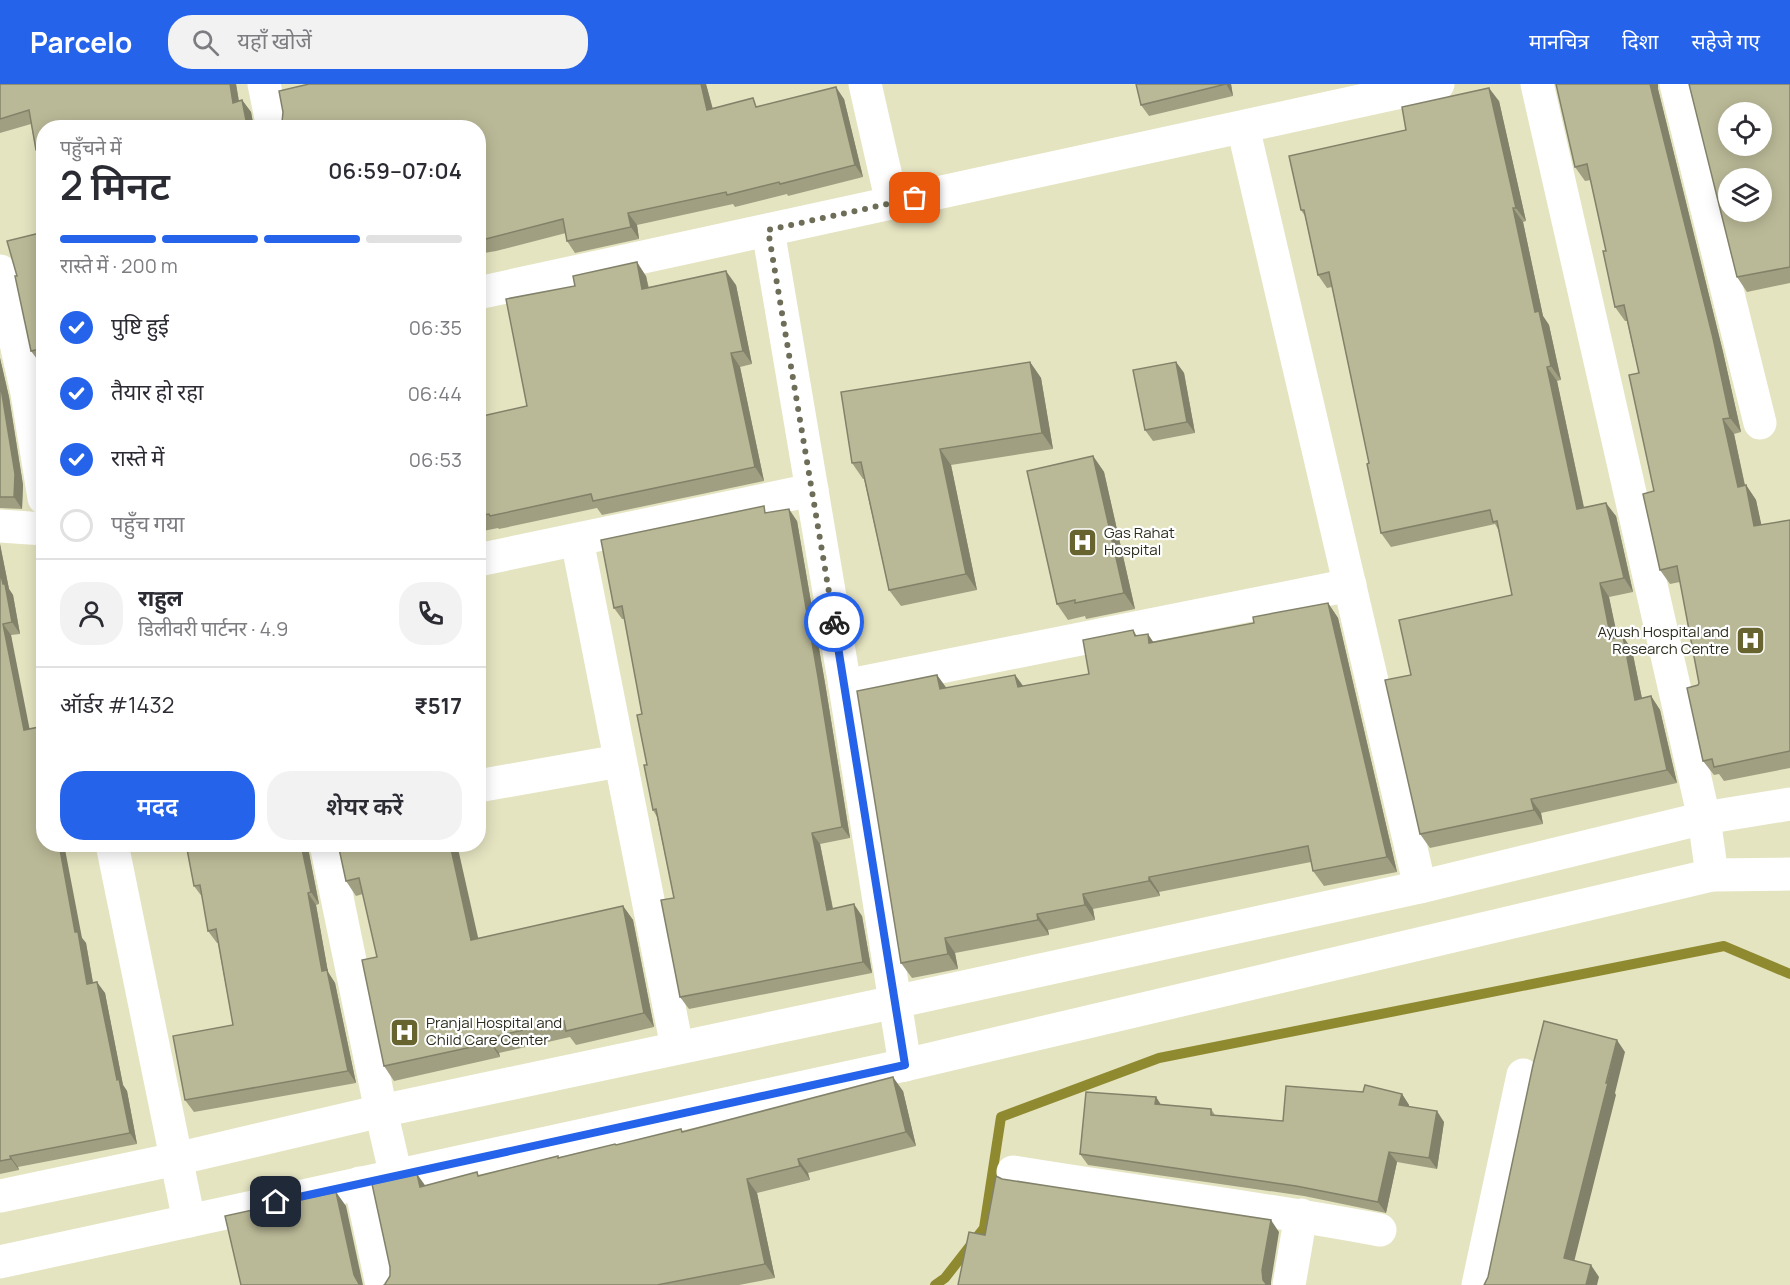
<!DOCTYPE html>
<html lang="hi">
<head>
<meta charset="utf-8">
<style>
	:root { --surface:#fff; --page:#f2f2f3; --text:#2b2b33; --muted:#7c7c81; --line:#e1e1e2; --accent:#2563eb }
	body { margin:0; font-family:Manrope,"Noto Sans Devanagari",sans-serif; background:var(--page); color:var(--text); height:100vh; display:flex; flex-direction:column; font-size:22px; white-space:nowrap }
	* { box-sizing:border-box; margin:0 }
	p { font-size:20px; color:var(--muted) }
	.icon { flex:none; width:33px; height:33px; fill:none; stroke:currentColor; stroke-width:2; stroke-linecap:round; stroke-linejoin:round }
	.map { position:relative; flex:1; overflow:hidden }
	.drawer { position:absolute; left:36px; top:36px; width:450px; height:732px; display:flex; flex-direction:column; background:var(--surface); border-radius:24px; box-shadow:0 3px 15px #0003 }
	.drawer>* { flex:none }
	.tools { position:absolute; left:1718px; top:18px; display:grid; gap:12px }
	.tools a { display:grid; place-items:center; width:54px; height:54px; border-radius:50%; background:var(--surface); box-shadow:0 3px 15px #0003; font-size:30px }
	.pin { position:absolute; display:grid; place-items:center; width:51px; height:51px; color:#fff; margin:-26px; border-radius:12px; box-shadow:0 3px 9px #0006 }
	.courier { position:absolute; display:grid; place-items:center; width:60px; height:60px; margin:-30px; border:4px solid #2563eb; border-radius:50%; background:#fff; color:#222; box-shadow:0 2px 8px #0007 }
	.overview em { font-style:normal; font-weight:600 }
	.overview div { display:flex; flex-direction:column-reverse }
	.overview { display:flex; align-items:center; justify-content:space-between; height:102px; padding:0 24px }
	h1 { font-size:39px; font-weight:600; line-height:45px }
	.bar { display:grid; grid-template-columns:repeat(4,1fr); gap:9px 6px; align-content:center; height:72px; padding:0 24px }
	.bar i { height:8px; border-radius:4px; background:var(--line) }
	.bar .on { background:var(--accent) }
	.bar p { grid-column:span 4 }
	.line { display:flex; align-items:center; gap:15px; padding:0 24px; border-top:2px solid var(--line) }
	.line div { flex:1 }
	.round { display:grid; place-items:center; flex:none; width:63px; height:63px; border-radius:24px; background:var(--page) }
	ol { padding:0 24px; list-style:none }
	li { display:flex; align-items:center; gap:18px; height:66px }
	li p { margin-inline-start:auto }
	li .icon { padding:6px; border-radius:50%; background:var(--accent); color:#fff; stroke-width:4 }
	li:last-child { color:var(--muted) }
	li i { width:33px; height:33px; border:3px solid var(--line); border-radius:50% }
	.button { display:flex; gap:12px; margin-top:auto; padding:12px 24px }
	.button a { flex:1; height:69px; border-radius:24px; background:var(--accent); color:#fff; font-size:24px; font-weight:600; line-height:69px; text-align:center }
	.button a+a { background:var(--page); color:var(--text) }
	header { display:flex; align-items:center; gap:36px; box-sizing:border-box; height:84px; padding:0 30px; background:var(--accent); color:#fff }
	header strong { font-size:28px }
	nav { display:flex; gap:33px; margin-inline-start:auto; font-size:21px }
	.search { width:420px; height:54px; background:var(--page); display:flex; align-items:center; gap:15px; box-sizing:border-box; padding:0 21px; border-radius:24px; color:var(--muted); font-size:22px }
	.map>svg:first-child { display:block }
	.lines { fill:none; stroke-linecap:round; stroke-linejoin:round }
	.stream { stroke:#8f8a30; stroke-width:10 }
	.minor { stroke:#fff; stroke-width:33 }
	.secondary { stroke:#fff; stroke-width:33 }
	.wall { fill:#a09f82 }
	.shaded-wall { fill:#82826a }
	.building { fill:#bab997; stroke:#82826a; stroke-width:1.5; fill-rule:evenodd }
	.done { stroke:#6d6d58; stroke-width:6; stroke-dasharray:0 10.8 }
	.route { stroke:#2563eb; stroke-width:8 }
	.labels { text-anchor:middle; stroke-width:4.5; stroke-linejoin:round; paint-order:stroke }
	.poi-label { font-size:15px; fill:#2d2d1f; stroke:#fff; text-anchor:start }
</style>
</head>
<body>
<header>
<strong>Parcelo</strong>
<div class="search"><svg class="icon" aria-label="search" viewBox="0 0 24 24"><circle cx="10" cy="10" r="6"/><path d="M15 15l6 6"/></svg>यहाँ खोजें</div>
<nav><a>मानचित्र</a><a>दिशा</a><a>सहेजे गए</a></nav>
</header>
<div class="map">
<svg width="1790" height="1201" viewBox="0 0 1790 1201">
	<rect width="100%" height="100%" fill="#e5e4c1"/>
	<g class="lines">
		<polyline class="stream" points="935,1201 945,1194 984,1144 1001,1033 1159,974 1724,862 1790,890"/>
		<g class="minor">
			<polyline points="264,0 273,44"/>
			<polyline points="865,0 892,119"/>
			<polyline points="1537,0 1704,734 1712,791"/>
			<polyline points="1676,0 1760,339"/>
			<polyline points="1243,43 1420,803"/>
			<polyline points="768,146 845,602 905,981"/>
			<polyline points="0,187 27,309 44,414"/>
			<polyline points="478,209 1438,0"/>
			<polyline points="0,442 44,445"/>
			<polyline points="577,456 677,963"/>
			<polyline points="478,476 812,406"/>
			<polyline points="845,602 1350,501"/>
			<polyline points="478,702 619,677"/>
			<polyline points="112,760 189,1137"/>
			<polyline points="326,760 381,1027 396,1092"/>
			<path d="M 1013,1088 C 1135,1108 1258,1123 1380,1146"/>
			<polyline points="360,1099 382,1201"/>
			<polyline points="1289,1201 1301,1131"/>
			<polyline points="1478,1201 1523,991"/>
		</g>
		<g class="secondary">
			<polyline points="0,1112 176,1075 381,1027 895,918 1420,803 1704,734 1790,720"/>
			<polyline points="0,1178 905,981 1712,791 1790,790"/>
		</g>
	</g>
	<g class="wall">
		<polygon points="0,0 236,0 239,17 242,16 251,28 254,44 44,44 44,76 36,66 31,40 0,49"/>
		<polygon points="309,0 706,0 713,25 759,22 844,15 863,93 788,112 787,110 735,123 733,120 637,141 639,155 575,169 567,157 566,149 496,167 478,170 478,44"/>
		<polygon points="1136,0 1231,0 1233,12 1149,32 1141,21"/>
		<polygon points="1790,0 1790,199 1747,208 1737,193"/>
		<polygon points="1658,5 1723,268 1741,348 1734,350 1745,401 1746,401 1756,416 1761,441 1790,436 1790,684 1724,697 1719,690 1714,691 1703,677 1698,601 1699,599 1680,498 1670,500 1660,486 1654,407 1639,289 1627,237 1625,237 1615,223 1606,167 1591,96 1585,97 1575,83"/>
		<polygon points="1499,17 1526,137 1523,138 1543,232 1549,241 1561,296 1557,297 1584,423 1616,432 1633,508 1609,513 1617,554 1632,566 1642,614 1651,612 1660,626 1677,699 1541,729 1543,740 1430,764 1420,750 1411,591 1512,511 1499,447 1495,440 1391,463 1381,449 1369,379 1332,203 1327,204 1318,191 1305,132 1301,126 1406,46"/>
		<polygon points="44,148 44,278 40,279 31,267 17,192"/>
		<polygon points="646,192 649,204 736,201 752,280 740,283 764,397 602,431 597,424 499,445 498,444 478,448 478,333 527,322"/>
		<polygon points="0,274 9,313 23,401 22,425 0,424"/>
		<polygon points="1030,278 1041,294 1053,365 951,381 977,506 901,522 889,506 864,395 863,395 852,379"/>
		<polygon points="1176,278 1184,289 1195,349 1153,357 1145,346"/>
		<polygon points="1093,372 1104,388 1135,525 1086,535 1085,532 1068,536 1057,520"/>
		<polygon points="768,429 797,437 826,605 850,754 820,760 833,824 862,832 872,889 689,925 680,913 674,814 657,733 653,726 647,681 642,630 625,535 622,535 614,524"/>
		<polygon points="0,460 9,505 13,511 20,550 11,551 44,760 82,854 86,859 93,898 105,909 123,1001 127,1007 137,1060 18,1083 19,1086 0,1090"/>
		<polygon points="1328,519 1338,534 1397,788 1324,802 1313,787 1311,778 1159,808 1160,812 1093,825 1095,836 1048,846 1049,851 955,869 958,885 912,894 901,879 937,591 946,604 1015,591 1023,602 1089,590 1133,546 1137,552 1153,558 1254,539"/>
		<polygon points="338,760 478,855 623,822 633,836 654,943 576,961 570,953 499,969 500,973 394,997 384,982 377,873 363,810 356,812 346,797"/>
		<polygon points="308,764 319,820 316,821 328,888 335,899 356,999 194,1028 185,1016 233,941 218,859 217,859 208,847 203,814 194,802"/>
		<polygon points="903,1007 916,1062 808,1089 810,1096 757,1109 775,1194 739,1201 384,1201 385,1200 390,1192 426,1102 479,1092 558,1072 559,1074 616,1061 681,1045 683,1048"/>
		<polygon points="1363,1008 1402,1010 1409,1021 1409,1023 1444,1038 1437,1085 1397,1078 1386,1129 1304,1112 1088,1081 1080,1070 1156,1013 1161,1021 1211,1025 1215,1031 1283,1037"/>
	</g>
	<g class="shaded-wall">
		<polygon points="230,0 236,0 241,31 233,19"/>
		<polygon points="701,0 706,0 716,38 707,26"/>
		<polygon points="1226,0 1231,0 1233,12"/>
		<polygon points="1650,0 1658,0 1658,5 1723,268 1741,348 1730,334"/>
		<polygon points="836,3 844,15 863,93 855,81"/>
		<polygon points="1489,4 1499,17 1526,137 1516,124"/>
		<polygon points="242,16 251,28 254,44 250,44 246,36"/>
		<polygon points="1513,124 1523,138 1543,232 1549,241 1561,296 1551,282 1535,228"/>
		<polygon points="628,129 637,141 639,155 631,143"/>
		<polygon points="637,178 646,192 651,219 642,205"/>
		<polygon points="726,187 736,201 752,280 743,267"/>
		<polygon points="731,269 740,283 764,397 755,383"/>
		<polygon points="0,274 9,313 23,401 22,425 14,413 0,298"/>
		<polygon points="1030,278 1041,294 1053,365 1042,349"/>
		<polygon points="1176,278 1184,289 1195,349 1187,338"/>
		<polygon points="1547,283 1557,297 1587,439 1577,425"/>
		<polygon points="1723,335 1734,350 1748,417 1738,403"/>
		<polygon points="940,365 951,381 977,506 966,490"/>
		<polygon points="1093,372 1104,388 1135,525 1124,509"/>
		<polygon points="1746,401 1756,416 1765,457 1754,442"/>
		<polygon points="1606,419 1616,432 1633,508 1624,494"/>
		<polygon points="789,425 797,437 826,605 850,754 842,743"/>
		<polygon points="0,460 9,505 13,511 20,550 12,538 3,500 0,487"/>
		<polygon points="1600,499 1609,513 1621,569 1611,555"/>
		<polygon points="1328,519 1338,534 1397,788 1387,773"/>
		<polygon points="3,540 11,551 32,657 24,646"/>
		<polygon points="1148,550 1158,565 1149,559"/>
		<polygon points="1623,552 1632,566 1645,630 1635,616"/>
		<polygon points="937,591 948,606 940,605"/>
		<polygon points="1015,591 1026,606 1018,603"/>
		<polygon points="1651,612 1660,626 1677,699 1667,686"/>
		<polygon points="1531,715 1541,729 1543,740 1534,726"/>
		<polygon points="812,749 820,760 835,837 827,826"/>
		<polygon points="59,760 64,760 82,854 86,859 95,911 87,900 75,848"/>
		<polygon points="301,760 308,760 308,764 319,820 311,808"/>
		<polygon points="450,760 457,760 482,871 471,856"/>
		<polygon points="1149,793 1159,808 1160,812 1149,797"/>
		<polygon points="308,809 316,821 328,888 335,899 356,999 348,987 322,887"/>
		<polygon points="1083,810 1093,825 1095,836 1085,821"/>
		<polygon points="854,820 862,832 872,889 863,878"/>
		<polygon points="623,822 633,836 654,943 644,929"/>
		<polygon points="1037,830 1048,846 1049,851 1038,836"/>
		<polygon points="945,854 955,869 958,885 948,870"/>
		<polygon points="97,898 105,909 123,1001 127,1007 137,1060 130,1049 117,996"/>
		<polygon points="488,954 499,969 500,973 490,959"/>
		<polygon points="1617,956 1625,968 1615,1009 1616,1011 1572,1186 1564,1174"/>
		<polygon points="893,993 903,1007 916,1062 906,1048"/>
		<polygon points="1402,1010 1409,1021 1407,1032 1399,1021"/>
		<polygon points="1156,1013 1163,1024 1155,1020"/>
		<polygon points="1437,1027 1444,1038 1437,1085 1429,1074"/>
		<polygon points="1389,1068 1397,1078 1386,1129 1378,1118"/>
		<polygon points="10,1072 18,1083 19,1086 11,1075"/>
		<polygon points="798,1075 808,1089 810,1096 800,1082"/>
		<polygon points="417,1090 427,1104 420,1103"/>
		<polygon points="747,1095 757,1109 775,1194 765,1180"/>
		<polygon points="336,1108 346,1122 363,1201 359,1201 354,1191"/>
		<polygon points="1271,1136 1279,1148 1271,1198 1271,1201 1267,1201 1263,1196 1262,1186"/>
		<polygon points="1591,1181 1599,1193 1597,1201 1586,1201"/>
	</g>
	<g class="building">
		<polygon points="0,0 230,0 233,19 242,16 246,36 250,44 44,44 44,65 36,66 29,26 0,35"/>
		<polygon points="309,0 701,0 707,26 753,14 756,23 836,3 855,81 780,100 779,98 727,111 726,108 628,129 631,143 567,157 563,135 478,157 478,44 279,44 282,38 283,28 279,7"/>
		<polygon points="1136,0 1226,0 1141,21"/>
		<polygon points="1556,0 1650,0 1713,254 1730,334 1723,335 1738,403 1746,401 1754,442 1790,436 1790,667 1714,683 1712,675 1703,677 1687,604 1698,601 1699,599 1677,482 1660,486 1643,410 1654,407 1629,291 1639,289 1624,221 1615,223 1603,167 1606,167 1587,80 1575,83"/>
		<path d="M 1689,0 L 1790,0 L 1790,183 L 1737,193 ZM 1728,28 L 1761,28 L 1761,62 L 1728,62 ZM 1728,94 L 1761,94 L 1761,128 L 1728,128 Z"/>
		<polygon points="1489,4 1516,124 1513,124 1535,228 1539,227 1551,282 1547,283 1577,425 1606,419 1624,494 1600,499 1611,555 1623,552 1635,616 1651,612 1667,686 1531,715 1534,726 1420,750 1385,596 1411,591 1399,536 1512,511 1497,437 1493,438 1490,426 1381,449 1367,380 1369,379 1329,188 1318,191 1304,126 1301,126 1289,72 1406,46 1402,23"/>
		<polygon points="44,148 44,264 31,267 15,192 17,192 7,157"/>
		<polygon points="637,178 642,205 726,187 743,267 731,269 755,383 593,417 591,410 490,432 489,430 478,432 478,333 527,322 506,215 575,202 573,192"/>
		<polygon points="1030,278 1042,349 940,365 966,490 889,506 861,378 852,379 841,308"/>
		<polygon points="1176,278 1187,338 1145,346 1133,286"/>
		<polygon points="0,298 15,390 14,413 0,413"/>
		<polygon points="1093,372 1124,509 1075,519 1075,516 1057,520 1027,387"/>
		<polygon points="764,422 765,429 789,425 818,593 842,743 812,749 827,826 854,820 863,878 680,913 661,816 674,814 656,725 653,726 644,681 647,681 637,631 642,630 622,522 614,524 601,456"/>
		<polygon points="0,487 3,500 5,500 12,538 3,540 24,646 44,642 44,760 59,760 75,848 78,848 87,900 97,898 117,996 119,995 130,1049 10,1072 11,1075 0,1077"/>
		<polygon points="1328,519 1387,773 1313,787 1308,762 1149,793 1149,797 1083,810 1085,821 1037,830 1038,836 945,854 948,870 901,879 857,607 937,591 940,605 1015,591 1018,603 1089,590 1083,556 1133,546 1135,552 1148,550 1149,559 1254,539 1253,533"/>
		<polygon points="186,760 301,760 311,808 308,809 322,887 327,886 348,987 185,1016 173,952 233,941 216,845 208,847 200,801 194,802"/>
		<polygon points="338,760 450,760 471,856 623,822 644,929 566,947 564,937 488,954 490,959 384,982 362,876 377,873 359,794 346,797"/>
		<polygon points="1544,937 1617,956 1606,999 1608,999 1564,1174 1591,1181 1586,1201 1484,1201 1488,1193 1533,981"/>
		<polygon points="893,993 906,1048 798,1075 800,1082 747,1095 765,1180 657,1201 384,1201 385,1200 390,1192 390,1183 372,1100 417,1090 420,1103 477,1088 478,1092 558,1072 558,1074 615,1060 616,1061 681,1045 682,1048"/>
		<polygon points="1365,1001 1402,1010 1399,1021 1437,1027 1429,1074 1389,1068 1378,1118 1296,1102 1080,1070 1086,1008 1156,1013 1155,1020 1211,1025 1211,1031 1283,1037 1286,1002 1363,1008"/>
		<polygon points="996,1092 1002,1095 1048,1102 1271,1136 1262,1186 1263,1196 1267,1201 958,1201 969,1148 985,1151"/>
		<polygon points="336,1108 354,1191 359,1200 361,1201 241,1201 225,1132"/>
	</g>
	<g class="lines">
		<polyline class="done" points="834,538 768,146 915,114"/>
		<polyline class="route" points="276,1118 905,981 834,538"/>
	</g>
	<defs>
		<symbol id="hospital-square" viewBox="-11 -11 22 22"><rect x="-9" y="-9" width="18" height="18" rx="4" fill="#676430" stroke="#fff"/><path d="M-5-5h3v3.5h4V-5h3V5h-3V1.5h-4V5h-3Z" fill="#fff"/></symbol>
	</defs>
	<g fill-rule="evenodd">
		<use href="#hospital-square" x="1066" y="442" width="33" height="33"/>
		<use href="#hospital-square" x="1734" y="540" width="33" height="33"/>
		<use href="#hospital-square" x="388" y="932" width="33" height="33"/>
	</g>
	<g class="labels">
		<g class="poi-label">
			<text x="1104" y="454">Gas Rahat<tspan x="1104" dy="17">Hospital</tspan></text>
			<text x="1729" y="553" text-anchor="end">Ayush Hospital and<tspan x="1729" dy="17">Research Centre</tspan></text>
			<text x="426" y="944">Pranjal Hospital and<tspan x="426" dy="17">Child Care Center</tspan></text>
		</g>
	</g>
</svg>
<div class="tools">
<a><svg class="icon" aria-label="locate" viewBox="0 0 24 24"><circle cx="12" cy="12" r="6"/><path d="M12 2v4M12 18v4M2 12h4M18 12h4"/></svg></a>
<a><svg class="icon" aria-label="layers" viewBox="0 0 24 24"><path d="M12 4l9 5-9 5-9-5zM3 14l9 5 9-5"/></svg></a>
</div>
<div class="pin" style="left:915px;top:114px;background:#ea580c"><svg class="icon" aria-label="bag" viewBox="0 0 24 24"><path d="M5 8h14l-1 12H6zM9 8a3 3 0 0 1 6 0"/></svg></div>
<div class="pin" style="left:276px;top:1118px;background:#1f2937"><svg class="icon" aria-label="home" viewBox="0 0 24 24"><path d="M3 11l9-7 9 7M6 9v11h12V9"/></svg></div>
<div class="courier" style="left:834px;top:538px"><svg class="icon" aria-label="bike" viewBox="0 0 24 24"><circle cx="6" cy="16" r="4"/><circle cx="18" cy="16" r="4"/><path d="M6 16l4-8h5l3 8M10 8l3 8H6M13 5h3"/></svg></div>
<section class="drawer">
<div class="overview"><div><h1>2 मिनट</h1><p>पहुँचने में</p></div><em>06:59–07:04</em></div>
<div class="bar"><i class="on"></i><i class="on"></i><i class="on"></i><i></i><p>रास्ते में · 200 m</p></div>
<ol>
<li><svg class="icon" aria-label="check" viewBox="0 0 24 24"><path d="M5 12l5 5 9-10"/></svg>पुष्टि हुई<p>06:35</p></li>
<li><svg class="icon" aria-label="check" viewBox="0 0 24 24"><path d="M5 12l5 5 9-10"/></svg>तैयार हो रहा<p>06:44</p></li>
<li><svg class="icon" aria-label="check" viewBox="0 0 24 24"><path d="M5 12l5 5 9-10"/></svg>रास्ते में<p>06:53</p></li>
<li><i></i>पहुँच गया</li>
</ol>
<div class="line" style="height:108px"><a class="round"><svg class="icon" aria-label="person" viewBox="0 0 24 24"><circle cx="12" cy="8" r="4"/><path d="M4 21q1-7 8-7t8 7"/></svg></a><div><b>राहुल</b><p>डिलीवरी पार्टनर · 4.9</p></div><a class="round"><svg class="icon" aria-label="phone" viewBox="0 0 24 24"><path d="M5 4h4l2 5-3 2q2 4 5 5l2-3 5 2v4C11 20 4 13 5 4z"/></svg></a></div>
<div class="line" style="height:78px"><div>ऑर्डर #1432</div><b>₹517</b></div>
<div class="button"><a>मदद</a><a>शेयर करें</a></div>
</section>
</div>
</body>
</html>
